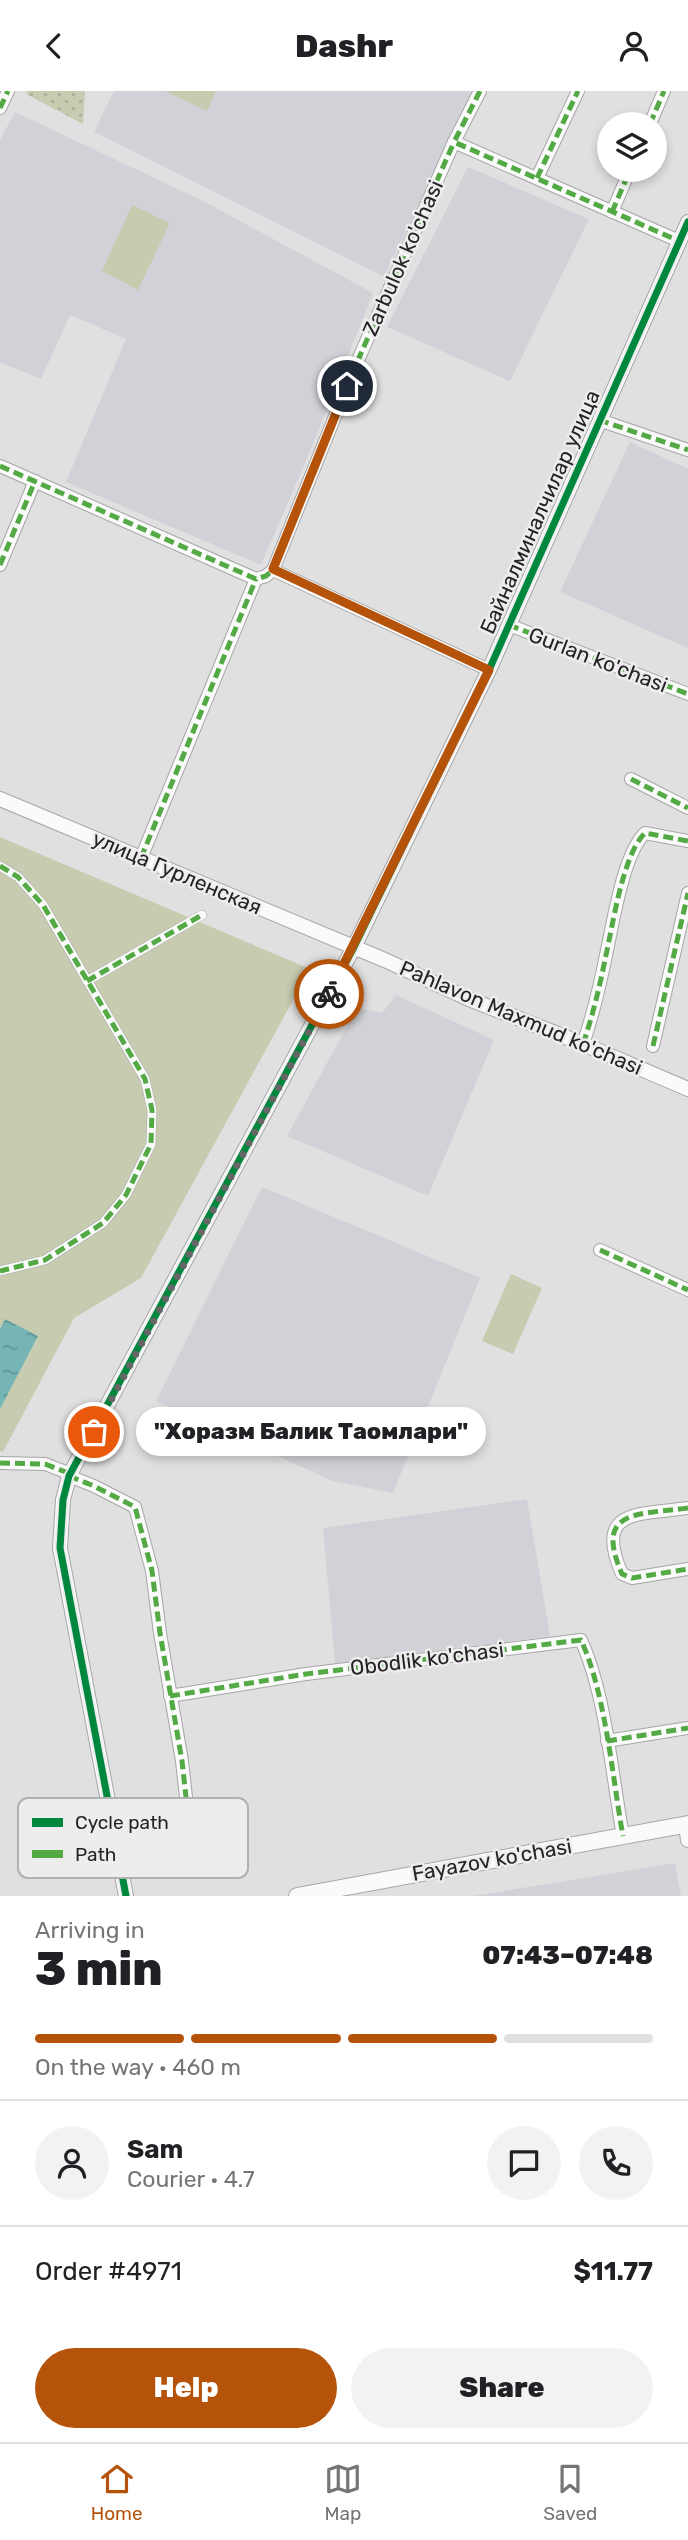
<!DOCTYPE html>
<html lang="en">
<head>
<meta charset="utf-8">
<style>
	:root { --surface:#fff; --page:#f2f2f2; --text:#202124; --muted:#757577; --line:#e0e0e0; --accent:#b45309 }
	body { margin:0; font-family:Rubik,sans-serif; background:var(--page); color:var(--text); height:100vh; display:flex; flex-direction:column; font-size:26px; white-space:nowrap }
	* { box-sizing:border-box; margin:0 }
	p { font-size:23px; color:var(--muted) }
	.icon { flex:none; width:38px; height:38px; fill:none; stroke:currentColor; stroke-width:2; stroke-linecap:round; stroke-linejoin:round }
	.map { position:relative; height:1805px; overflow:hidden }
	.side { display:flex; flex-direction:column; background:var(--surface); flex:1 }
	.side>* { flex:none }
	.buttons { position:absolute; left:597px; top:21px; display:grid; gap:14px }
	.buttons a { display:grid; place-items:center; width:70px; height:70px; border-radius:50%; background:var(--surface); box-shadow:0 4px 10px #0003; font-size:35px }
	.pin { position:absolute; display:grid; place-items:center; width:60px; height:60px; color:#fff; margin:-30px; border:4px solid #fff; border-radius:50%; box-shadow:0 2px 7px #0007 }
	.courier { position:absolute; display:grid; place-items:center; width:70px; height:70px; margin:-35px; border:5px solid #b45309; border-radius:50%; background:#fff; color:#222; box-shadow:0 2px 9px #0007 }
	.bubble { position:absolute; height:49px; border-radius:24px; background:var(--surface); box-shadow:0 4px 10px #0003; font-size:23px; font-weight:800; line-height:49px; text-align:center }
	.head em { font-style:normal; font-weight:800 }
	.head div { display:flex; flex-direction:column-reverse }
	.head { display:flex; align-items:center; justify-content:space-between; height:119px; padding:0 35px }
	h1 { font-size:46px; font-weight:800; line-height:52px }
	.bar { display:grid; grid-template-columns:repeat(4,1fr); gap:10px 7px; align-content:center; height:84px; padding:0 35px }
	.bar i { height:9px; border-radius:5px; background:var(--line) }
	.bar .on { background:var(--accent) }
	.bar p { grid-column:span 4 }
	.line { display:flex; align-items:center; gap:18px; padding:0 35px; border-top:2px solid var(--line) }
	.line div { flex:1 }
	.round { display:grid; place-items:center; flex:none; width:74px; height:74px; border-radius:37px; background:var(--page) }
	.action { display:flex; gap:14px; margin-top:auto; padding:14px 35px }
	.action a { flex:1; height:80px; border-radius:42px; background:var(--accent); color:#fff; font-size:28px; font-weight:800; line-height:80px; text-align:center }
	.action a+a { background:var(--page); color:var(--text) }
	header { display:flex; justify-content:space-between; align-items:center; height:91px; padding:0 35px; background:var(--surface); font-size:32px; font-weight:800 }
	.tab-bar { display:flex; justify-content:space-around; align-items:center; height:98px; border-top:2px solid var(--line); background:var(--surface); font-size:19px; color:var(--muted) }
	.tab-bar a { display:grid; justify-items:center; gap:4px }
	.tab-bar .on { color:var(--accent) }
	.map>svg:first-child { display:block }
	.built { fill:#d1d2d7 }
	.grass { fill:url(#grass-dots) }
	.pitch { fill:#c7cbb0 }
	.water { fill:url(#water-ripples) }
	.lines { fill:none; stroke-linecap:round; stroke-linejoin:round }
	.pedestrian-casing { stroke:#a6a6a7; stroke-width:10 }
	.minor-casing { stroke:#a6a6a7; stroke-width:14 }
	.tertiary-casing { stroke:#a6a6a7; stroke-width:16 }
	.secondary-casing { stroke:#a6a6a7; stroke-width:18 }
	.pedestrian { stroke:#fafafa; stroke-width:9 }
	.minor { stroke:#fafafa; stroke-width:12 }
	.tertiary { stroke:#fafafa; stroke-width:14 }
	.secondary { stroke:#fafafa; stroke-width:16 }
	.quiet { stroke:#53aa44; stroke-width:5; stroke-dasharray:10 5; stroke-linecap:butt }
	.cycleway-casing { stroke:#ededee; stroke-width:11 }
	.cycleway { stroke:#00873e; stroke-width:7 }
	.done { stroke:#666; stroke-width:7; stroke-dasharray:0 12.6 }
	.route { stroke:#b45309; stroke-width:9 }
	.labels { text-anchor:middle; stroke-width:5; stroke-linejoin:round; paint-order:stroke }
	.street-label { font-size:21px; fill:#242424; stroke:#ededee }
	.key { fill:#ededee; stroke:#b1b1b1; stroke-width:2 }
	.key-label { font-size:19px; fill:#242424 }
</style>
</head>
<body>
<header><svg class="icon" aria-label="back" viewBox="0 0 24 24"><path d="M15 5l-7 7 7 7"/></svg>Dashr<svg class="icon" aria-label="person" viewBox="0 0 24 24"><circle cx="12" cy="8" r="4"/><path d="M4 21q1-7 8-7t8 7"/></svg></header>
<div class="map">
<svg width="688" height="1805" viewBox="0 0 688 1805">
	<defs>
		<pattern id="grass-dots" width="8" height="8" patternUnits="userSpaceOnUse" patternTransform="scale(1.75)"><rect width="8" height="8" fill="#c7cbb0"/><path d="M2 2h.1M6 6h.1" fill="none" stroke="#abae97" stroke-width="1.8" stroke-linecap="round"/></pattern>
		<pattern id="water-ripples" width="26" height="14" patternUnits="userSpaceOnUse" patternTransform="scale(1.75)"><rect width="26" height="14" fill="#76b5b6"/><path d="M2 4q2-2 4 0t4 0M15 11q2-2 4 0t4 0" fill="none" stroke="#619394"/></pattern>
	</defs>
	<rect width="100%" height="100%" fill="#e0e0e1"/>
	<g class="built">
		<polygon points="114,0 473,0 384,186 94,41"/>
		<polygon points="15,21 203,110 373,202 308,365 261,474 66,391 126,248 70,224 41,288 0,271 0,49"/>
		<polygon points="468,76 589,128 510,290 387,236"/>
		<polygon points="630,351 688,378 688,557 560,501"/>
		<polygon points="396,904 494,949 428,1105 287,1045 357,917 382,922"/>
		<polygon points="262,1096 480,1187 393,1402 333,1390 156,1310"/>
		<polygon points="527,1408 550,1545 335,1573 323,1437"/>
		<polygon points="675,1772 681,1805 473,1805"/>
	</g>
	<polygon class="grass" points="28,0 85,0 83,33 26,3"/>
	<g class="pitch">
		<polygon points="165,0 216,0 207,20"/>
		<polygon points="132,114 170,132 138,199 102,180"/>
		<polygon points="0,746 310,878 141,1187 74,1227 3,1361 0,1360"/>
		<polygon points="511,1183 542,1197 513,1263 482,1250"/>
	</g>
	<polygon class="water" points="5,1228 38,1245 0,1318 0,1238"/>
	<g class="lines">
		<defs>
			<g id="pedestrian">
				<polyline points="0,775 18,786 43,814 145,988 152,1019 151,1053 126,1104 103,1132 45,1169 0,1180"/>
				<polyline points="87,890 202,824"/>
			</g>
			<g id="minor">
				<polyline points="480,0 454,51 679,150"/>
				<polyline points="0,17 8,0"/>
				<polyline points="650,33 664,0"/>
				<polyline points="537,87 578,0"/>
				<polyline points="612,121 630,79"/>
				<polyline points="599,329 688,359"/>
				<polyline points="0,375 256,488 266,485 273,479 355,276 454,51"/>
				<polyline points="0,474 35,390"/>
				<polyline points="273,479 489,579"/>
				<polyline points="509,534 688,603"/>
				<polyline points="631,688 688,717"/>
				<polyline points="141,767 256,488"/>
				<path d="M 583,953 C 593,924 600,894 606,864 C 613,833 623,763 645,742 L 688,750"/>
				<polyline points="653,955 688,802"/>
				<polyline points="600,1159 688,1199"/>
				<polyline points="0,1372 45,1373 71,1383"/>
				<polyline points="69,1385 94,1395 135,1416 152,1480 160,1542 182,1670 189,1733"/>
				<path d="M 688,1417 C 639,1424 593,1417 622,1483 L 632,1487 L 688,1478"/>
				<path d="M 170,1605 L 306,1583 L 581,1549 C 606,1604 612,1685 623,1745"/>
				<polyline points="607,1650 688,1637"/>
			</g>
			<g id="tertiary">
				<polyline points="0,708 387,870 469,908 583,953 688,998"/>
				<polyline points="686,1734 688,1749"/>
				<polyline points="126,1805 60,1457 63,1409 69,1385 354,856 489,579 688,131"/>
			</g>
			<polyline id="secondary" points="297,1805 688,1733"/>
		</defs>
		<use href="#pedestrian" class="pedestrian-casing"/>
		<use href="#minor" class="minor-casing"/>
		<use href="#tertiary" class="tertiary-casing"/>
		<use href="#secondary" class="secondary-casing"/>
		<use href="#pedestrian" class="pedestrian"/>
		<use href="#minor" class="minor"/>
		<use href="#tertiary" class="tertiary"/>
		<use href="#secondary" class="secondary"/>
		<g class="quiet">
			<polyline points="480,0 454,51 679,150"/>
			<polyline points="0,17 8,0"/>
			<polyline points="650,33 664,0"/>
			<polyline points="537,87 578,0"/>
			<polyline points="612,121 630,79"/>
			<polyline points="599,329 688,359"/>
			<polyline points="0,375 256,488 266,485 273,479 355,276 454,51"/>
			<polyline points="0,474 35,390"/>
			<polyline points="273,479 489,579"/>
			<polyline points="509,534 688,603"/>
			<polyline points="631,688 688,717"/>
			<polyline points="141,767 256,488"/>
			<polyline points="0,775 18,786 43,814 145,988 152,1019 151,1053 126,1104 103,1132 45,1169 0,1180"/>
			<polyline points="87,890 202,824"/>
			<path d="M 583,953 C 593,924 600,894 606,864 C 613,833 623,763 645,742 L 688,750"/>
			<polyline points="653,955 688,802"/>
			<polyline points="600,1159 688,1199"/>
			<polyline points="0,1372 45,1373 71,1383"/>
			<polyline points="69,1385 94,1395 135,1416 152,1480 160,1542 182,1670 189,1733"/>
			<path d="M 688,1417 C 639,1424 593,1417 622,1483 L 632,1487 L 688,1478"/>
			<path d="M 170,1605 L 306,1583 L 581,1549 C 606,1604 612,1685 623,1745"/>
			<polyline points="607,1650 688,1637"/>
		</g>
		<defs>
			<polyline id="cycleway" points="126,1805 60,1457 63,1409 69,1385 354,856 489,579 688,131"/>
		</defs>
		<use href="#cycleway" class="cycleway-casing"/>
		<use href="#cycleway" class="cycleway"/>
	</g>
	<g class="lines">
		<polyline class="done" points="94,1341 329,903"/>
		<polyline class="route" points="329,903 489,579 273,478 347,295"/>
	</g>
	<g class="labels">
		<g class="street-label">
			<text transform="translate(403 167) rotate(-66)" y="7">Zarbulok ko'chasi</text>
			<text transform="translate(540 421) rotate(-66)" y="7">Байналминалчилар улица</text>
			<text transform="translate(598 569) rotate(21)" y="7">Gurlan ko'chasi</text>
			<text transform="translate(177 782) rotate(23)" y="7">улица Гурленская</text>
			<text transform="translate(521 927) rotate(23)" y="7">Pahlavon Maxmud ko'chasi</text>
			<text transform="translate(427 1568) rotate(-7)" y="7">Obodlik ko'chasi</text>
			<text transform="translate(492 1769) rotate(-10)" y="7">Fayazov ko'chasi</text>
		</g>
	</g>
	<rect x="18" y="1707" width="230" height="80" rx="10" class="key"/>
	<rect x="32" y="1727" width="31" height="9" fill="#00873e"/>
	<rect x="32" y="1759" width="31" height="8" fill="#53aa44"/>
	<g class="key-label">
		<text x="75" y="1738">Cycle path</text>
		<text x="75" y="1770">Path</text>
	</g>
</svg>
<div class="buttons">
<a><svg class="icon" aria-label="layers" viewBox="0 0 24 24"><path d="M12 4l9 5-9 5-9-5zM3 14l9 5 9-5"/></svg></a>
</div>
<div class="pin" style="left:94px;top:1341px;background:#ea580c"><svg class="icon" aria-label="bag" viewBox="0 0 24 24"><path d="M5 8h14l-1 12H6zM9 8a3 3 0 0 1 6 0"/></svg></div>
<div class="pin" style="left:347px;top:295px;background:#1f2937"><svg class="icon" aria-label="home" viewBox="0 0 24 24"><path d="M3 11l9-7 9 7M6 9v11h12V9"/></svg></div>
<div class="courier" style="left:329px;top:903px"><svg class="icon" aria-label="bike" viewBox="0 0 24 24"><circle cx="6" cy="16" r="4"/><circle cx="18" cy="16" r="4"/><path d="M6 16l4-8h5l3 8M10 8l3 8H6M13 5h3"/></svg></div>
<div class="bubble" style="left:136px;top:1316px;width:350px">&quot;Хоразм Балик Таомлари&quot;</div>
</div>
<section class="side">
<div class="head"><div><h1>3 min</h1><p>Arriving in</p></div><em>07:43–07:48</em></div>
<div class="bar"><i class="on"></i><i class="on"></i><i class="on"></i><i></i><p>On the way · 460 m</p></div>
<div class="line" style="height:126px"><a class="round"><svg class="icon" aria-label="person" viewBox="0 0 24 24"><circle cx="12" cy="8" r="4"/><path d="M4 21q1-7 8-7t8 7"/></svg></a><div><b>Sam</b><p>Courier · 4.7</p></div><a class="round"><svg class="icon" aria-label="chat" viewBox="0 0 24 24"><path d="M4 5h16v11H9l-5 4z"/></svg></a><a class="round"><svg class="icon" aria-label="phone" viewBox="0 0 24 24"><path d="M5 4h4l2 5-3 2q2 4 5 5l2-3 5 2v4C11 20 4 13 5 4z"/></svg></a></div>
<div class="line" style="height:91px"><div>Order #4971</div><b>$11.77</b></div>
<div class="action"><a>Help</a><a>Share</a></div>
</section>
<nav class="tab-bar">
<a class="on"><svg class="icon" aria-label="home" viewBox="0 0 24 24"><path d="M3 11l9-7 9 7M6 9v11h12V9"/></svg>Home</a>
<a><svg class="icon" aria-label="map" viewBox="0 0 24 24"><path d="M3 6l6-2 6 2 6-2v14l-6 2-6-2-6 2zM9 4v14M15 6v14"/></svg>Map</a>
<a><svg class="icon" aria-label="saved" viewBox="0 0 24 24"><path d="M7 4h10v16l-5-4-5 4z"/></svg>Saved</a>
</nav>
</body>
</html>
